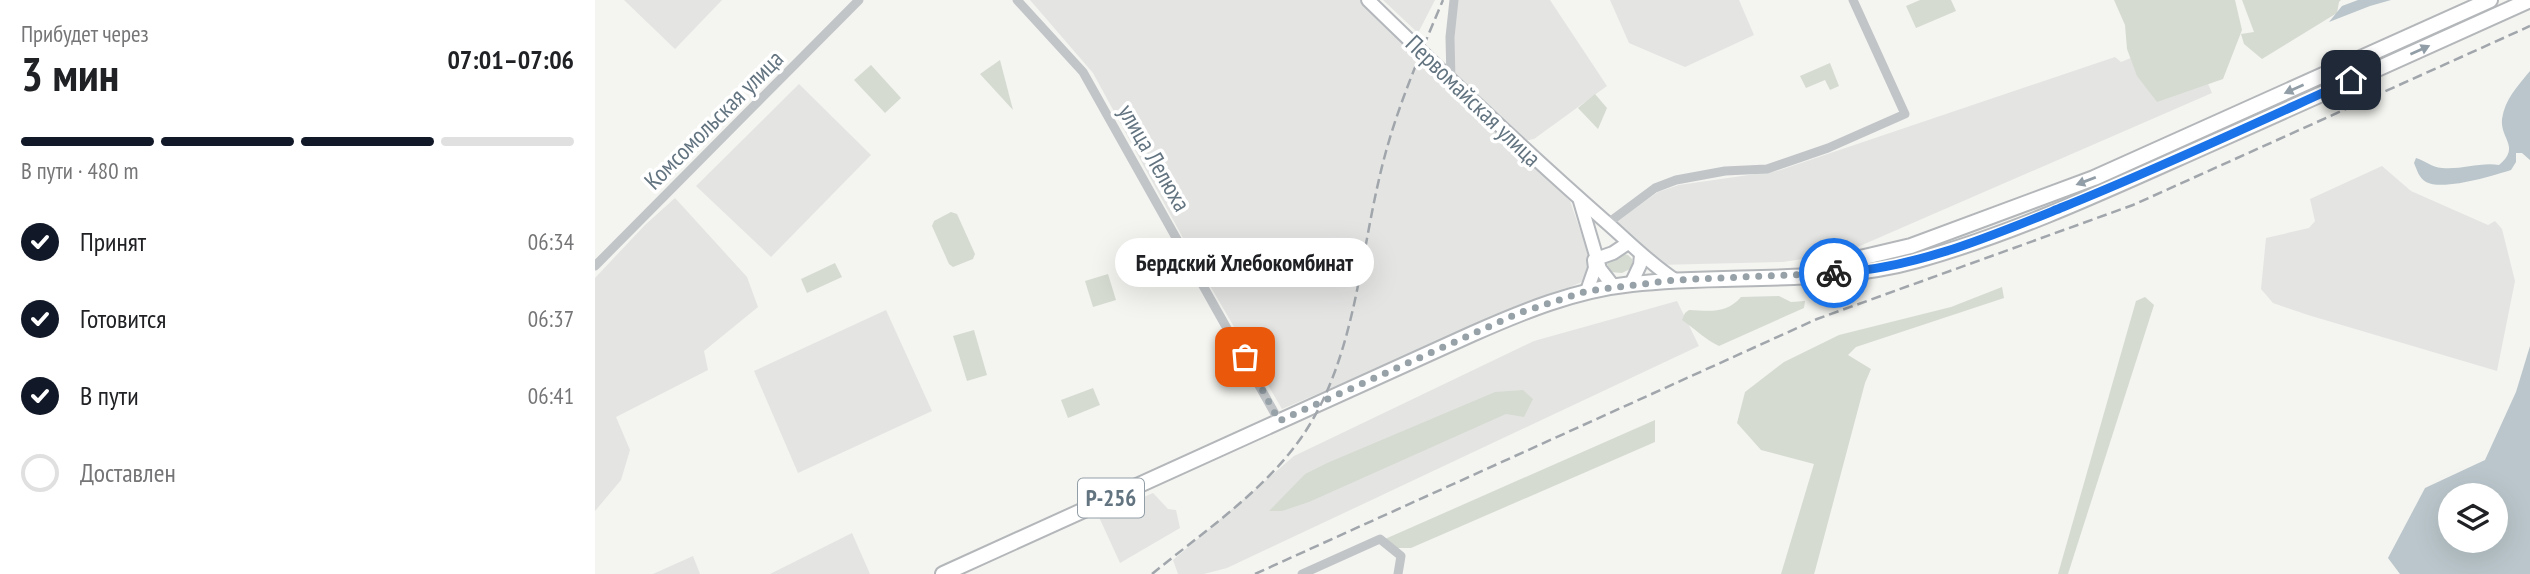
<!DOCTYPE html>
<html lang="ru">
<head>
<meta charset="utf-8">
<style>
	:root { --surface:#fff; --page:#f2f2f2; --text:#202124; --muted:#757577; --line:#e0e0e0; --accent:#111827 }
	body { margin:0; font-family:"PT Sans Narrow",sans-serif; background:var(--page); color:var(--text); height:100vh; display:flex; flex-direction:column; font-size:26px; white-space:nowrap }
	* { box-sizing:border-box; margin:0 }
	p { font-size:23px; color:var(--muted) }
	.icon { flex:none; width:38px; height:38px; fill:none; stroke:currentColor; stroke-width:2; stroke-linecap:round; stroke-linejoin:round }
	.map { position:relative; flex:1; overflow:hidden }
	.details { display:flex; flex-direction:column; background:var(--surface); width:595px }
	.details>* { flex:none }
	.fabs { position:absolute; left:1843px; top:483px; display:grid; gap:14px }
	.fabs a { display:grid; place-items:center; width:70px; height:70px; border-radius:50%; background:var(--surface); box-shadow:0 7px 28px #0002; font-size:35px }
	.pin { position:absolute; display:grid; place-items:center; width:60px; height:60px; color:#fff; margin:-30px; border-radius:14px; box-shadow:0 4px 10px #0006 }
	.courier { position:absolute; display:grid; place-items:center; width:70px; height:70px; margin:-35px; border:5px solid #1a73e8; border-radius:50%; background:#fff; color:#222; box-shadow:0 2px 9px #0007 }
	.bubble { position:absolute; height:49px; border-radius:24px; background:var(--surface); box-shadow:0 7px 28px #0002; font-size:23px; font-weight:700; line-height:49px; text-align:center }
	.head em { font-style:normal; font-weight:700 }
	.head div { display:flex; flex-direction:column-reverse }
	.head { display:flex; align-items:center; justify-content:space-between; height:119px; padding:0 21px }
	h1 { font-size:46px; font-weight:700; line-height:52px }
	.bar { display:grid; grid-template-columns:repeat(4,1fr); gap:10px 7px; align-content:center; height:84px; padding:0 21px }
	.bar i { height:9px; border-radius:5px; background:var(--line) }
	.bar .active { background:var(--accent) }
	.bar p { grid-column:span 4 }
	ol { padding:0 21px; list-style:none }
	li { display:flex; align-items:center; gap:21px; height:77px }
	li p { margin-inline-start:auto }
	li .icon { padding:7px; border-radius:50%; background:var(--accent); color:#fff; stroke-width:4 }
	li:last-child { color:var(--muted) }
	li i { width:38px; height:38px; border:4px solid var(--line); border-radius:50% }
	main { display:flex; flex:1; min-height:0 }
	.map>svg:first-child { display:block }
	.built { fill:#e4e5e3 }
	.green { fill:#d5dbd1 }
	.water { fill:#bac6cb; fill-rule:evenodd }
	.lines { fill:none; stroke-linecap:round; stroke-linejoin:round }
	.major-casing { stroke:#b4b8bc; stroke-width:16 }
	.highway-casing { stroke:#b4b7ba; stroke-width:18 }
	.minor { stroke:#c1c5c8; stroke-width:9 }
	.major { stroke:#fff; stroke-width:12 }
	.highway { stroke:#fff; stroke-width:14 }
	.rail { stroke:#a0a6ab; stroke-width:2.5; stroke-dasharray:10 5; stroke-linecap:butt }
	.oneway { fill:#929ea7 }
	.done { stroke:#96a1a8; stroke-width:7; stroke-dasharray:0 12.6 }
	.route { stroke:#1a73e8; stroke-width:9 }
	.labels { text-anchor:middle; stroke-width:7; stroke-linejoin:round; paint-order:stroke }
	.shield { fill:#fff; stroke:#929ea7; stroke-width:2 }
	.shield-label { font-size:23px; font-weight:bold; fill:#637481 }
	.street-label { font-size:24px; fill:#637481; stroke:#fff }
</style>
</head>
<body>
<main>
<section class="details">
<div class="head"><div><h1>3 мин</h1><p>Прибудет через</p></div><em>07:01–07:06</em></div>
<div class="bar"><i class="active"></i><i class="active"></i><i class="active"></i><i></i><p>В пути · 480 m</p></div>
<ol>
<li><svg class="icon" aria-label="check" viewBox="0 0 24 24"><path d="M5 12l5 5 9-10"/></svg>Принят<p>06:34</p></li>
<li><svg class="icon" aria-label="check" viewBox="0 0 24 24"><path d="M5 12l5 5 9-10"/></svg>Готовится<p>06:37</p></li>
<li><svg class="icon" aria-label="check" viewBox="0 0 24 24"><path d="M5 12l5 5 9-10"/></svg>В пути<p>06:41</p></li>
<li><i></i>Доставлен</li>
</ol>
</section>
<div class="map">
<svg width="1935" height="574" viewBox="0 0 1935 574">
	<rect width="100%" height="100%" fill="#f4f4f0"/>
	<g class="built">
		<polygon points="29,0 127,0 80,49"/>
		<polygon points="435,0 766,0 975,201 1001,276 687,409 600,260 498,73"/>
		<polygon points="788,0 840,0 823,33"/>
		<polygon points="858,0 955,0 1012,86 939,139 923,142 860,76"/>
		<polygon points="1015,0 1144,0 1159,35 1090,67 1034,43"/>
		<polygon points="1592,35 1617,93 1251,252 1188,262 1063,265 1017,224 1063,192 1084,185 1182,171 1520,57 1526,62"/>
		<polygon points="204,84 276,155 176,257 101,186"/>
		<polygon points="1787,166 1816,191 1893,225 1900,221 1907,229 1920,281 1902,371 1713,315 1678,303 1666,289 1671,238 1714,228 1720,221 1715,199"/>
		<polygon points="80,198 152,277 163,307 109,351 113,370 21,417 35,450 26,480 0,511 0,278 50,225"/>
		<polygon points="1082,301 1104,346 632,568 609,574 583,574 578,560 699,456 939,341"/>
		<polygon points="291,310 337,411 203,473 159,371"/>
		<polygon points="558,493 573,509 581,510 585,528 525,563 504,517"/>
		<polygon points="257,533 275,574 175,574"/>
		<polygon points="98,556 105,574 58,574"/>
	</g>
	<g class="green">
		<polygon points="1325,0 1356,0 1361,11 1321,28 1311,6"/>
		<polygon points="1519,0 1640,0 1647,30 1628,79 1562,102 1542,76 1532,49 1530,25"/>
		<polygon points="1647,0 1746,0 1744,2 1742,13 1667,59 1649,44 1646,34 1659,32"/>
		<polygon points="405,60 418,110 385,74"/>
		<polygon points="1235,63 1244,86 1235,90 1230,80 1211,88 1205,76"/>
		<polygon points="276,65 306,98 290,113 259,80"/>
		<polygon points="1000,94 1012,108 1003,129 983,108"/>
		<polygon points="356,212 362,214 380,254 378,259 358,267 354,264 337,226 339,221"/>
		<polygon points="1026,253 1033,255 1037,259 1037,268 1027,273 1015,272 1011,261"/>
		<polygon points="240,263 247,277 212,293 206,279"/>
		<polygon points="513,274 521,300 498,307 490,281"/>
		<polygon points="1407,287 1409,298 1261,347 1253,355 1276,369 1270,383 1220,571 1219,574 1186,574 1219,464 1166,450 1142,423 1150,392 1189,362 1244,335 1356,307"/>
		<path d="M 1184,296 L 1196,302 L 1210,301 L 1209,308 L 1124,346 C 1111,340 1100,329 1087,320 L 1090,313 L 1094,310 C 1115,311 1131,314 1146,297 Z"/>
		<polygon points="1550,297 1559,305 1473,574 1463,574 1541,301"/>
		<polygon points="379,330 392,375 372,381 358,336"/>
		<polygon points="498,388 505,405 473,418 466,400"/>
		<polygon points="928,390 938,399 929,417 911,414 714,502 687,511 674,511 710,474 732,463 900,392"/>
		<polygon points="1060,420 1060,442 816,548 794,548 790,539"/>
	</g>
	<g class="water">
		<polygon points="1763,0 1796,0 1775,6 1734,22 1747,6"/>
		<path d="M 1935,71 L 1935,160 L 1927,153 L 1921,153 L 1921,162 L 1916,170 C 1897,176 1848,191 1831,182 C 1824,178 1822,170 1819,163 L 1821,158 C 1831,161 1836,167 1847,168 C 1866,170 1885,162 1904,165 C 1926,147 1905,139 1907,119 C 1910,99 1922,87 1935,71 Z"/>
		<path d="M 1935,346 L 1935,574 L 1805,574 L 1793,558 L 1830,488 L 1890,460 L 1921,392 ZM 1855,495 L 1900,495 L 1900,541 L 1855,541 Z"/>
	</g>
	<g class="lines">
		<defs>
			<g id="major">
				<path d="M 773,0 C 851,76 929,150 1011,222 C 1034,242 1054,263 1080,280"/>
				<polyline points="985,201 1005,269 1019,287"/>
				<polyline points="1001,259 1018,253 1033,243"/>
				<polyline points="1036,284 1045,265 1046,255"/>
				<polyline points="992,291 1000,268 999,260"/>
			</g>
			<g id="highway">
				<polyline points="1227,267 1316,246 1499,178 1895,0"/>
				<path d="M 348,574 L 877,334 C 929,311 980,290 1037,284 C 1132,273 1231,286 1323,260 C 1420,233 1514,189 1606,148 C 1716,99 1825,50 1935,0"/>
			</g>
		</defs>
		<use href="#major" class="major-casing"/>
		<use href="#highway" class="highway-casing"/>
		<g class="minor">
			<polyline points="422,0 488,72 684,421"/>
			<polyline points="856,80 855,37 859,0"/>
			<polyline points="1013,223 1060,188 1081,180 1130,171 1172,169 1233,148 1310,114 1258,0"/>
			<polyline points="0,266 264,0"/>
			<polyline points="707,574 785,539 806,556 803,574"/>
		</g>
		<use href="#major" class="major"/>
		<use href="#highway" class="highway"/>
		<g class="rail">
			<path d="M 557,574 C 608,532 668,492 706,438 C 759,362 764,263 785,175 C 799,114 824,57 848,0"/>
			<polyline points="660,574 1222,319 1538,205 1935,26"/>
		</g>
	</g>
	<defs><path id="oneway-solid" d="M-6-.8H1V-3.2L6.5 0L1 3.2V.8H-6Z" transform="scale(1.75)"/></defs>
	<g class="oneway">
		<use href="#oneway-solid" transform="translate(1825 50) rotate(-24)"/>
		<use href="#oneway-solid" transform="translate(1699 89) rotate(156)"/>
		<use href="#oneway-solid" transform="translate(1491 181) rotate(159)"/>
	</g>
	<g class="lines">
		<polyline class="done" points="650,357 684,421 924,313 992,291 1080,280 1239,273"/>
		<path class="route" d="M 1239,273 C 1319,269 1394,237 1468,207 C 1565,168 1661,123 1756,80"/>
	</g>
	<g class="labels">
		<rect class="shield" x="483" y="478.5" width="66" height="39" rx="5"/>
		<g class="shield-label">
			<text x="516" y="506">Р-256</text>
		</g>
		<g class="street-label">
			<text transform="translate(878 101) rotate(44)" y="8">Первомайская улица</text>
			<text transform="translate(119 120) rotate(-45)" y="8">Комсомольская улица</text>
			<text transform="translate(559 158) rotate(60)" y="8">улица Лелюха</text>
		</g>
	</g>
</svg>
<div class="fabs">
<a><svg class="icon" aria-label="layers" viewBox="0 0 24 24"><path d="M12 4l9 5-9 5-9-5zM3 14l9 5 9-5"/></svg></a>
</div>
<div class="pin" style="left:650px;top:357px;background:#ea580c"><svg class="icon" aria-label="bag" viewBox="0 0 24 24"><path d="M5 8h14l-1 12H6zM9 8a3 3 0 0 1 6 0"/></svg></div>
<div class="pin" style="left:1756px;top:80px;background:#1f2937"><svg class="icon" aria-label="home" viewBox="0 0 24 24"><path d="M3 11l9-7 9 7M6 9v11h12V9"/></svg></div>
<div class="courier" style="left:1239px;top:273px"><svg class="icon" aria-label="bike" viewBox="0 0 24 24"><circle cx="6" cy="16" r="4"/><circle cx="18" cy="16" r="4"/><path d="M6 16l4-8h5l3 8M10 8l3 8H6M13 5h3"/></svg></div>
<div class="bubble" style="left:520px;top:238px;width:259px">Бердский Хлебокомбинат</div>
</div>
</main>
</body>
</html>
